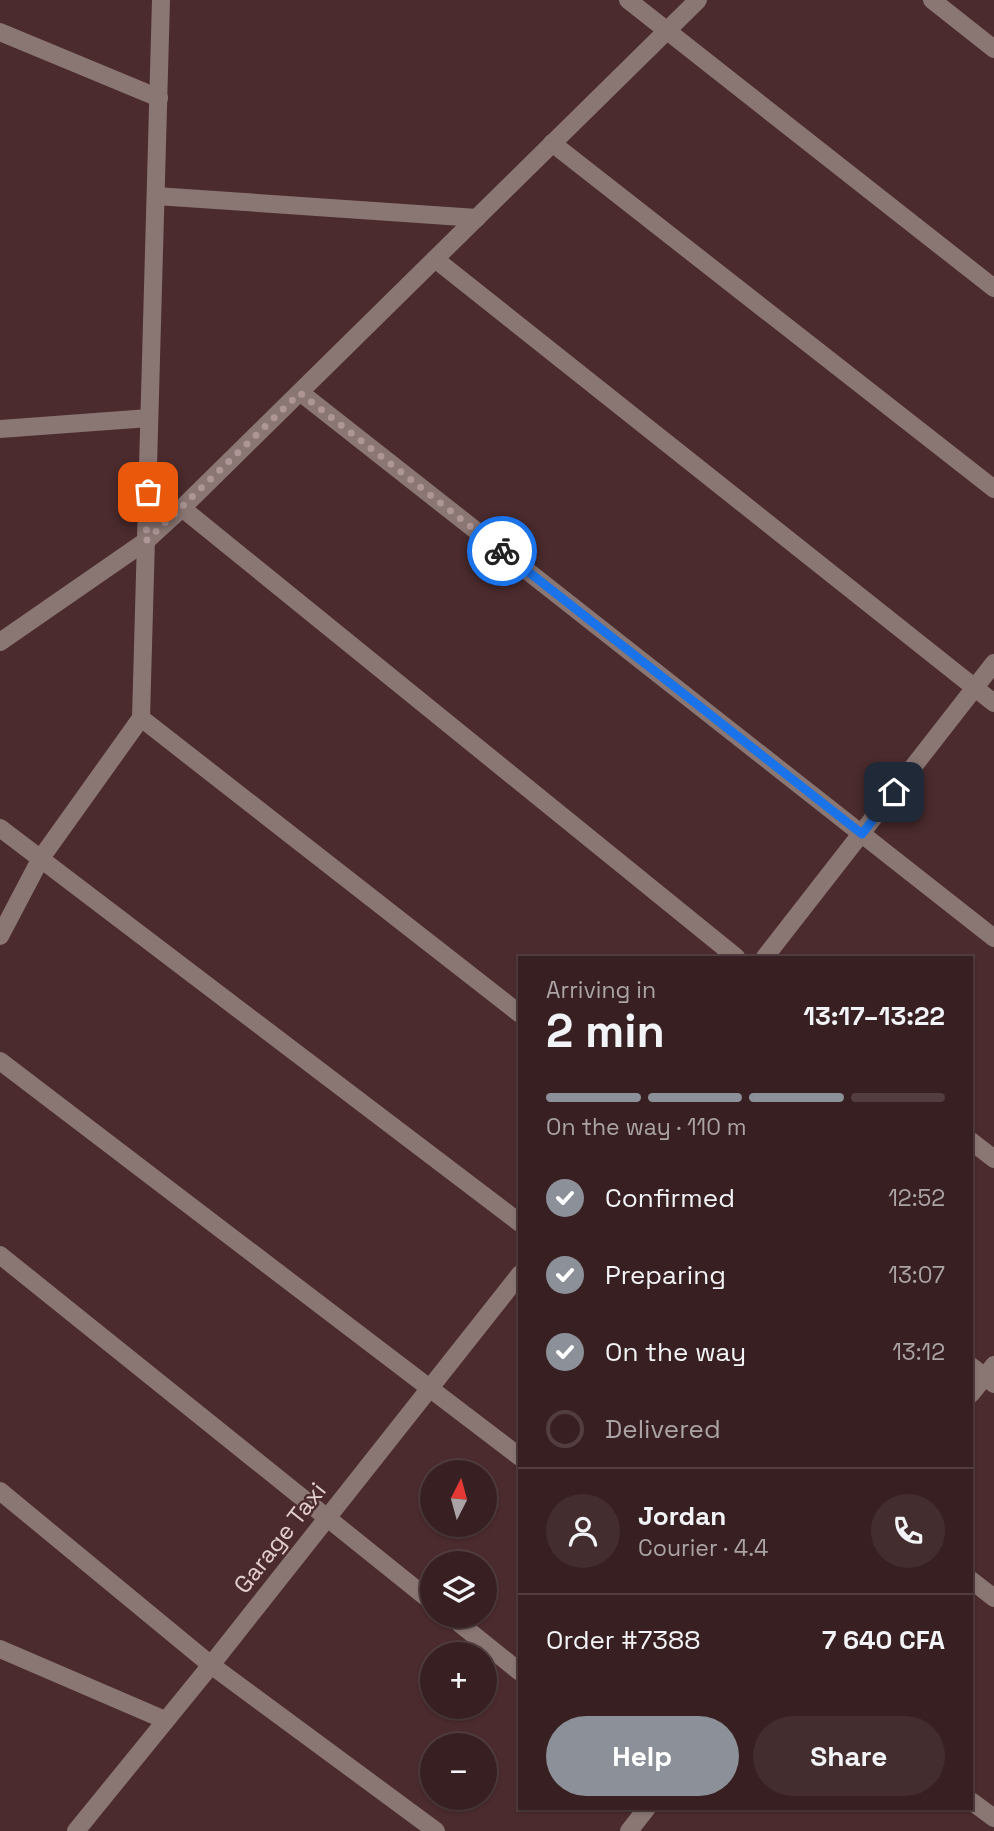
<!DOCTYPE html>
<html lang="en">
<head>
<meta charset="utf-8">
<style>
	:root { --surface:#382022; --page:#432d2f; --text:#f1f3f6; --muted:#aba3a5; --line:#523e40; --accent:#8c9099 }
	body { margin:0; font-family:"Space Grotesk",sans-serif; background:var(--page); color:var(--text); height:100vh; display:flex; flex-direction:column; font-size:26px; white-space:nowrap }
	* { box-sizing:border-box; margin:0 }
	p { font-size:23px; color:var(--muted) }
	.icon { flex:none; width:38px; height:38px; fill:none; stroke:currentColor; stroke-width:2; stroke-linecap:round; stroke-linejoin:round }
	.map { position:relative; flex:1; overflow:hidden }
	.sheet { position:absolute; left:518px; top:956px; width:455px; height:854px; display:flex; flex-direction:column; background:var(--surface); border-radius:0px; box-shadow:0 2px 5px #0004,0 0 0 2px var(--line) }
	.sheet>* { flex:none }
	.needle { width:46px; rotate:6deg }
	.tools { position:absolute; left:420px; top:1460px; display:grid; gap:14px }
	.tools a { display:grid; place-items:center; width:77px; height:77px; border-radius:50%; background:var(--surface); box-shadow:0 2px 5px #0004,0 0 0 2px var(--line); font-size:35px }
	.pin { position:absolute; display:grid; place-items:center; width:60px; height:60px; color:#fff; margin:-30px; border-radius:14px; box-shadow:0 4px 10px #0006 }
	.courier { position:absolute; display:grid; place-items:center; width:70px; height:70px; margin:-35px; border:5px solid #1a73e8; border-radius:50%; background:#fff; color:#222; box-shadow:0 2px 9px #0007 }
	.head em { font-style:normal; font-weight:600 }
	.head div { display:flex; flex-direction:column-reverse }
	.head { display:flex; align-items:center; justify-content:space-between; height:119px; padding:0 28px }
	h1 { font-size:46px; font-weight:600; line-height:52px }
	.bar { display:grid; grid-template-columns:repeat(4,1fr); gap:10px 7px; align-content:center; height:84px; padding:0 28px }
	.bar i { height:9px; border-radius:5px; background:var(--line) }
	.bar .selected { background:var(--accent) }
	.bar p { grid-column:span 4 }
	.line { display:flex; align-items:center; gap:18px; padding:0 28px; border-top:2px solid var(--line) }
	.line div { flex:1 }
	.round { display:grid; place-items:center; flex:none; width:74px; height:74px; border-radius:37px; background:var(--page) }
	ol { padding:0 28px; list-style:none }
	li { display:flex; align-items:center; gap:21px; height:77px }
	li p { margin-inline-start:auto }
	li .icon { padding:7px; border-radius:50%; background:var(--accent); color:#fff; stroke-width:4 }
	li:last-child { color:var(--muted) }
	li i { width:38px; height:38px; border:4px solid var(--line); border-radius:50% }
	.cta { display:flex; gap:14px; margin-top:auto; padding:14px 28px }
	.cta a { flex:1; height:80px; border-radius:42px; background:var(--accent); color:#fff; font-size:28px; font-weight:600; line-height:80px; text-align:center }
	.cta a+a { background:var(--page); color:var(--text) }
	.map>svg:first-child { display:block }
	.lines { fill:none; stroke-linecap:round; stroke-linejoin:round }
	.minor { stroke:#8a7672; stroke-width:18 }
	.done { stroke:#ae9596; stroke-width:7; stroke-dasharray:0 12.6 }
	.route { stroke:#1a73e8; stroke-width:9 }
	.labels { text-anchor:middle; stroke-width:5; stroke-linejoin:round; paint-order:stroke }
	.street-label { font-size:24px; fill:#e3cecf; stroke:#4b2b2d }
</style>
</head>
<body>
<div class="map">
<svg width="994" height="1831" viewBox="0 0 994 1831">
	<rect width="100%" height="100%" fill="#4b2b2d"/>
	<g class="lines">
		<g class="minor">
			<polyline points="628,0 994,288"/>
			<polyline points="932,0 994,49"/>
			<polyline points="0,32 159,98"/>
			<polyline points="552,143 994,489"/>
			<polyline points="156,196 477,218"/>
			<polyline points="435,259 994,703"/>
			<polyline points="301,393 994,938"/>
			<polyline points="0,429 149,418"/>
			<polyline points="182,508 736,957"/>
			<polyline points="0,642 146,541 182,508 698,0"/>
			<polyline points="141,718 520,1014"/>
			<polyline points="0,828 520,1223"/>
			<polyline points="0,936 41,858 141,718 161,0"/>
			<polyline points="765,957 994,663"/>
			<polyline points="0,1061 520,1457"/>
			<polyline points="971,1141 994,1159"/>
			<polyline points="0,1255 432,1602"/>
			<polyline points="971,1366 994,1384"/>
			<polyline points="971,1394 994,1365"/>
			<polyline points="0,1491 211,1665 436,1831"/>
			<polyline points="971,1580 994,1598"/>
			<polyline points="449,1615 520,1672"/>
			<polyline points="0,1649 165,1720"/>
			<polyline points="971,1801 994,1818"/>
			<polyline points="76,1831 211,1665 520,1274"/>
			<polyline points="629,1831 647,1808"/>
		</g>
	</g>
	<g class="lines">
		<polyline class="done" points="148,492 146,541 300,393 502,551"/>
		<polyline class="route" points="502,551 862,834 894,792"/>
	</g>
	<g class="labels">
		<g class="street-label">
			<text transform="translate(280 1538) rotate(-52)" y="8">Garage Taxi</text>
		</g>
	</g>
</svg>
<div class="tools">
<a><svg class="needle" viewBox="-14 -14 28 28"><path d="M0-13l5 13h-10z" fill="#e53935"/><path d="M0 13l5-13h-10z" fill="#aba3a5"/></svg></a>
<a><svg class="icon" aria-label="layers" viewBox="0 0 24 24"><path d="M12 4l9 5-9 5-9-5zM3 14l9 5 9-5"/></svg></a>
<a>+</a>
<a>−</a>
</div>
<div class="pin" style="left:148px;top:492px;background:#ea580c"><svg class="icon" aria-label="bag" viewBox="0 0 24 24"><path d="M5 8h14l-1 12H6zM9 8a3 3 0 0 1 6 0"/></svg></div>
<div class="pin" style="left:894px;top:792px;background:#1f2937"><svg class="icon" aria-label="home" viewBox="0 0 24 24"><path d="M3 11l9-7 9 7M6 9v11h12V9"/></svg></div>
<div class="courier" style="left:502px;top:551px"><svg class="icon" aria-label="bike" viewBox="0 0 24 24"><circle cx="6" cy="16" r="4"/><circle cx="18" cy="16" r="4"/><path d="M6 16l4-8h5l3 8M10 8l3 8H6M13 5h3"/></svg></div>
<section class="sheet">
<div class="head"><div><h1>2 min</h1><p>Arriving in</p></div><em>13:17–13:22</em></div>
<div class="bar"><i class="selected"></i><i class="selected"></i><i class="selected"></i><i></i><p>On the way · 110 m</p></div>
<ol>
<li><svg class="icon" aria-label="check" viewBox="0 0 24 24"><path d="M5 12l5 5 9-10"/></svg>Confirmed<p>12:52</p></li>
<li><svg class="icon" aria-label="check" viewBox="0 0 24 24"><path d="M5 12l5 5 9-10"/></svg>Preparing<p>13:07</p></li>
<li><svg class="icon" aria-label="check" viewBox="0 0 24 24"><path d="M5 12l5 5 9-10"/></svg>On the way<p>13:12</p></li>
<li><i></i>Delivered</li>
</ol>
<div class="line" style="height:126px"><a class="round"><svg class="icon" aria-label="person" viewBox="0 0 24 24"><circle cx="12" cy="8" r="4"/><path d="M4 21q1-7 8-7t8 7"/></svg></a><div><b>Jordan</b><p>Courier · 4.4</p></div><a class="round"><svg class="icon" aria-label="phone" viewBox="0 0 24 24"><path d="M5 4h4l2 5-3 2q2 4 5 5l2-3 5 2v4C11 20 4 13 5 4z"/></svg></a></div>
<div class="line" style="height:91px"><div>Order #7388</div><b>7 640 CFA</b></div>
<div class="cta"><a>Help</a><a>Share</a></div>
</section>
</div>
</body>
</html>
